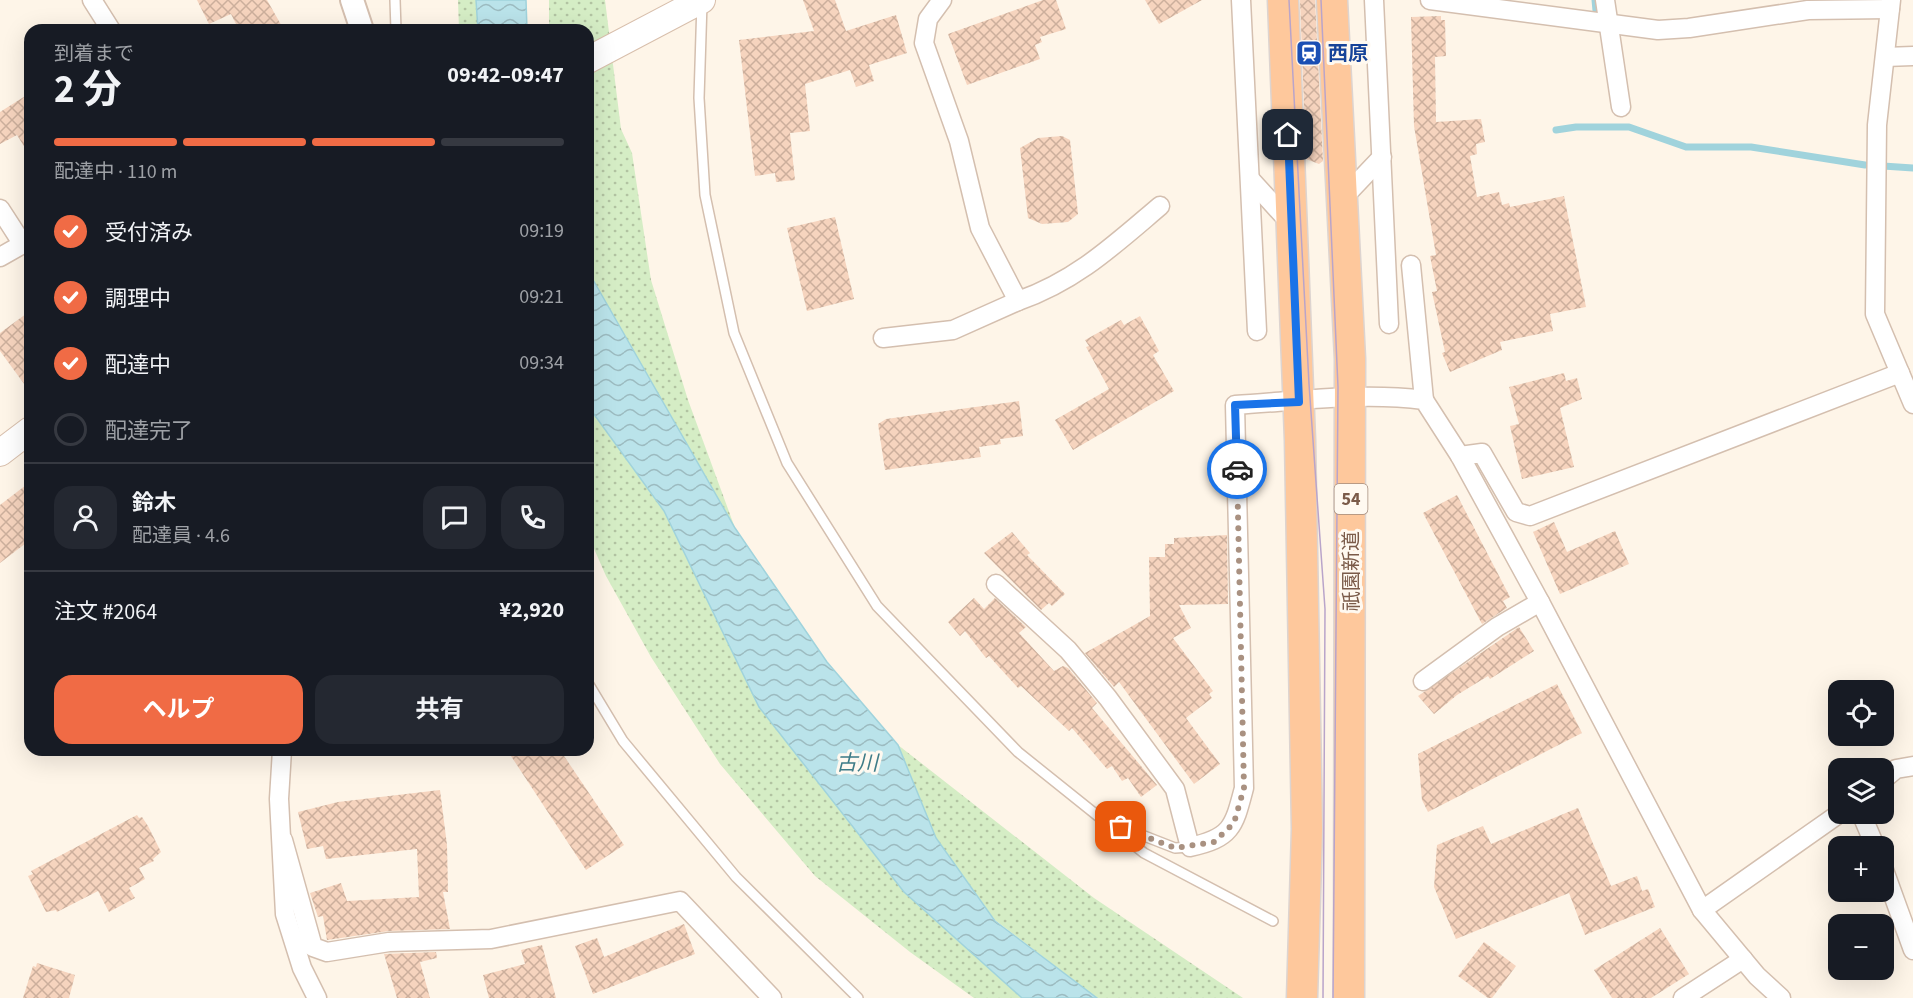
<!DOCTYPE html>
<html lang="ja">
<head>
<meta charset="utf-8">
<style>
	:root { --surface:#171b24; --page:#242831; --text:#f1f3f6; --muted:#9ea1a6; --line:#363941; --accent:#f06b45 }
	body { margin:0; font-family:"Source Sans 3","Noto Sans JP",sans-serif; background:var(--page); color:var(--text); height:100vh; display:flex; flex-direction:column; font-size:22px; white-space:nowrap }
	* { box-sizing:border-box; margin:0 }
	p { font-size:20px; color:var(--muted) }
	.icon { flex:none; width:33px; height:33px; fill:none; stroke:currentColor; stroke-width:2; stroke-linecap:round; stroke-linejoin:round }
	.map { position:relative; flex:1; overflow:hidden }
	.panel { position:absolute; left:24px; top:24px; width:570px; height:732px; display:flex; flex-direction:column; background:var(--surface); border-radius:18px; box-shadow:0 6px 24px #0002 }
	.panel>* { flex:none }
	.controls { position:absolute; left:1828px; top:680px; display:grid; gap:12px }
	.controls a { display:grid; place-items:center; width:66px; height:66px; border-radius:12px; background:var(--surface); box-shadow:0 6px 24px #0002; font-size:30px }
	.pin { position:absolute; display:grid; place-items:center; width:51px; height:51px; color:#fff; margin:-26px; border-radius:12px; box-shadow:0 3px 9px #0006 }
	.courier { position:absolute; display:grid; place-items:center; width:60px; height:60px; margin:-30px; border:4px solid #1a73e8; border-radius:50%; background:#fff; color:#222; box-shadow:0 2px 8px #0007 }
	.summary em { font-style:normal; font-weight:700 }
	.summary div { display:flex; flex-direction:column-reverse }
	.summary { display:flex; align-items:center; justify-content:space-between; height:102px; padding:0 30px }
	h1 { font-size:39px; font-weight:700; line-height:45px }
	.bar { display:grid; grid-template-columns:repeat(4,1fr); gap:9px 6px; align-content:center; height:72px; padding:0 30px }
	.bar i { height:8px; border-radius:4px; background:var(--line) }
	.bar .selected { background:var(--accent) }
	.bar p { grid-column:span 4 }
	.line { display:flex; align-items:center; gap:15px; padding:0 30px; border-top:2px solid var(--line) }
	.line div { flex:1 }
	.round { display:grid; place-items:center; flex:none; width:63px; height:63px; border-radius:18px; background:var(--page) }
	ol { padding:0 30px; list-style:none }
	li { display:flex; align-items:center; gap:18px; height:66px }
	li p { margin-inline-start:auto }
	li .icon { padding:6px; border-radius:50%; background:var(--accent); color:#fff; stroke-width:4 }
	li:last-child { color:var(--muted) }
	li i { width:33px; height:33px; border:3px solid var(--line); border-radius:50% }
	.action { display:flex; gap:12px; margin-top:auto; padding:12px 30px }
	.action a { flex:1; height:69px; border-radius:18px; background:var(--accent); color:#fff; font-size:24px; font-weight:700; line-height:69px; text-align:center }
	.action a+a { background:var(--page); color:var(--text) }
	.map>svg:first-child { display:block }
	.grass { fill:url(#grass-dots) }
	.water { fill:url(#water-waves); stroke:#a0d3dc; stroke-width:1.5 }
	.lines { fill:none; stroke-linecap:round; stroke-linejoin:round }
	.stream { stroke:#a0d3dc; stroke-width:7 }
	.building { fill:url(#building-cross-hatch) }
	.service-casing { stroke:#d4bfaf; stroke-width:12 }
	.minor-casing { stroke:#d4bfaf; stroke-width:21 }
	.tertiary-casing { stroke:#d4bfaf; stroke-width:26 }
	.secondary-casing { stroke:#d8bfac; stroke-width:28 }
	.trunk-casing { stroke:#ddd4d0; stroke-width:33 }
	.service { stroke:#fff; stroke-width:9 }
	.minor { stroke:#fff; stroke-width:18 }
	.tertiary { stroke:#fff; stroke-width:22 }
	.secondary { stroke:#fff; stroke-width:26 }
	.trunk { stroke:#fec89c; stroke-width:30 }
	.tram { stroke:#b9a4ca; stroke-width:1.5 }
	.done { stroke:#a99181; stroke-width:6; stroke-dasharray:0 10.8 }
	.route { stroke:#1a73e8; stroke-width:8 }
	.labels { text-anchor:middle; stroke-width:6; stroke-linejoin:round; paint-order:stroke }
	.shield { fill:#fff9f0; stroke:#a38a7b; stroke-width:1.5 }
	.shield-label { font-size:18px; font-weight:bold; fill:#7b5b49 }
	.transit-label { font-size:20px; font-weight:bold; fill:#164399; stroke:#fff9f0; text-anchor:start }
	.street-label { font-size:20px; fill:#7b5b49; stroke:#fff9f0 }
	.water-label { font-size:21px; font-style:italic; fill:#3e7c88; stroke:#fff9f0 }
</style>
</head>
<body>
<div class="map">
<svg width="1913" height="998" viewBox="0 0 1913 998">
	<defs>
		<pattern id="grass-dots" width="8" height="8" patternUnits="userSpaceOnUse" patternTransform="scale(1.5)"><rect width="8" height="8" fill="#d5edc5"/><path d="M2 2h.1M6 6h.1" fill="none" stroke="#b2c3a2" stroke-width="1.8" stroke-linecap="round"/></pattern>
		<pattern id="water-waves" width="16" height="10" patternUnits="userSpaceOnUse" patternTransform="scale(1.5)"><rect width="16" height="10" fill="#bae3ea"/><path d="M0 5q4-4 8 0t8 0" fill="none" stroke="#9cbbc0"/></pattern>
		<pattern id="building-cross-hatch" width="8" height="8" patternUnits="userSpaceOnUse" patternTransform="scale(1.5)"><rect width="8" height="8" fill="#f6d4be"/><path d="M0 0l8 8M0 8l8-8" fill="none" stroke="#ccaf9c"/></pattern>
	</defs>
	<rect width="100%" height="100%" fill="#fef5e8"/>
	<g class="grass">
		<polygon points="458,0 476,0 478,30 459,30"/>
		<polygon points="549,0 605,0 621,129 632,153 651,280 688,400 735,528 588,271 588,30 549,30"/>
		<polygon points="588,406 664,511 759,707 904,892 1022,998 974,998 910,952 815,876 720,764 651,657 606,576 588,535"/>
		<polygon points="898,745 1094,898 1243,998 1097,998 995,920 936,838"/>
	</g>
	<g class="water">
		<polygon points="476,0 526,0 527,30 478,30"/>
		<polygon points="588,271 735,528 827,662 898,745 936,838 995,921 1097,998 1022,998 904,892 759,707 664,511 588,406"/>
	</g>
	<g class="lines">
		<g class="stream">
			<polyline points="1595,0 1596,11"/>
			<polyline points="1556,130 1576,127 1629,127 1686,147 1751,147 1865,165"/>
			<polyline points="1883,166 1913,168"/>
		</g>
	</g>
	<g class="building">
		<polygon points="197,0 267,0 284,30 239,30 231,14 209,24"/>
		<polygon points="803,0 835,0 846,31 896,15 907,53 869,65 874,81 856,87 850,70 805,84 810,131 790,133 795,180 776,182 775,173 755,176 739,40 814,31"/>
		<polygon points="1043,0 1056,0 1066,29 1040,37 1042,42 1035,45 1040,59 967,85 948,34"/>
		<polygon points="1145,0 1202,0 1159,24"/>
		<polygon points="1300,0 1315,0 1323,161 1319,164 1306,159"/>
		<polygon points="1441,16 1441,20 1445,20 1446,56 1435,57 1436,122 1481,119 1485,142 1476,144 1477,154 1470,156 1477,197 1499,192 1502,205 1509,203 1510,207 1564,196 1586,307 1550,314 1553,331 1500,342 1502,350 1450,372 1442,353 1445,352 1432,292 1437,291 1430,256 1436,255 1414,126 1411,17"/>
		<polygon points="30,93 30,156 17,135 0,144 0,112"/>
		<polygon points="1270,119 1271,139 1266,139 1264,120"/>
		<polygon points="1062,136 1070,140 1078,214 1068,222 1042,224 1028,218 1020,148 1038,138"/>
		<polygon points="835,217 854,299 807,311 787,228"/>
		<polygon points="30,311 30,392 0,351 0,333"/>
		<polygon points="1140,316 1159,351 1153,355 1174,391 1073,450 1055,420 1109,389 1086,347 1089,346 1085,340 1121,320 1124,325"/>
		<polygon points="1564,373 1566,381 1577,378 1582,399 1560,408 1574,467 1522,479 1510,426 1519,424 1509,387"/>
		<polygon points="1019,401 1023,436 1000,439 1001,444 979,447 981,457 885,470 878,424 886,419"/>
		<polygon points="30,482 30,540 0,563 0,505"/>
		<polygon points="1457,495 1510,597 1503,601 1507,608 1482,624 1423,513"/>
		<polygon points="1554,522 1567,552 1615,531 1629,564 1560,594 1533,532"/>
		<polygon points="1012,532 1030,553 1027,555 1065,594 1052,606 1049,603 1041,610 984,553"/>
		<polygon points="1227,535 1228,604 1179,605 1191,628 1173,638 1213,691 1209,694 1212,698 1186,718 1220,764 1194,784 1119,682 1114,687 1085,653 1150,616 1149,557 1165,557 1165,544 1174,544 1174,538"/>
		<polygon points="974,598 984,609 995,598 1026,627 1019,633 1054,671 1063,666 1068,668 1097,703 1092,708 1157,785 1141,797 1128,778 1122,781 1112,766 1107,769 1072,728 1069,731 1021,686 1018,688 989,656 986,658 965,631 960,636 948,622"/>
		<polygon points="1519,627 1534,651 1490,679 1488,676 1457,695 1434,714 1418,696"/>
		<polygon points="1557,684 1582,733 1428,812 1422,800 1418,754"/>
		<polygon points="507,750 560,750 624,845 586,870"/>
		<polygon points="440,790 447,845 448,892 443,892 450,929 389,931 327,940 323,916 318,917 310,893 341,883 347,901 419,897 417,849 326,859 323,846 307,849 298,812 338,802"/>
		<polygon points="1578,808 1611,886 1637,876 1642,891 1648,889 1655,907 1585,935 1569,893 1456,939 1434,887 1437,845 1483,826 1491,844"/>
		<polygon points="137,815 139,818 142,817 148,826 161,852 153,859 154,861 139,868 145,879 129,888 135,898 109,912 98,891 57,912 56,910 46,912 28,876 33,874 31,871"/>
		<polygon points="684,924 695,954 593,994 575,946 597,938 604,957"/>
		<polygon points="1660,928 1689,974 1651,998 1612,998 1594,970"/>
		<polygon points="1484,942 1516,966 1492,998 1488,998 1458,976"/>
		<polygon points="542,945 556,998 489,998 483,975 525,964 521,950"/>
		<polygon points="436,952 437,958 420,962 430,998 397,998 384,954"/>
		<polygon points="37,963 75,975 69,998 23,998 33,966 36,967"/>
	</g>
	<g class="lines">
		<defs>
			<g id="service">
				<polyline points="395,0 396,30"/>
				<polyline points="702,2 699,98 705,195 734,333 787,463 877,606 1018,752 1144,853 1273,921"/>
				<polyline points="588,683 623,741 736,877 858,998"/>
				<polyline points="1111,823 1175,848 1190,847"/>
			</g>
			<g id="minor">
				<polyline points="92,0 111,30"/>
				<path d="M 942,0 L 928,19 L 924,43 L 959,141 L 980,228 L 1018,301 C 1076,281 1114,245 1160,206"/>
				<polyline points="1241,0 1257,331"/>
				<polyline points="1374,0 1389,324"/>
				<polyline points="1430,0 1658,30 1689,28 1808,10 1890,9"/>
				<polyline points="1605,0 1621,107"/>
				<polyline points="1891,0 1877,125 1875,314 1913,404"/>
				<polyline points="1885,57 1913,56"/>
				<polyline points="1251,180 1292,225"/>
				<polyline points="1343,198 1382,157"/>
				<polyline points="0,209 22,243"/>
				<polyline points="0,257 30,240"/>
				<polyline points="1411,265 1424,400"/>
				<polyline points="883,338 953,330 1018,301"/>
				<polyline points="1460,456 1482,453 1516,512 1530,516 1900,373"/>
				<path d="M 996,584 L 1068,650 L 1108,698 L 1175,789 L 1190,847 C 1232,838 1234,826 1244,788 L 1235,405 C 1299,401 1361,392 1424,400 L 1460,456 L 1540,602 L 1702,910 L 1757,976 L 1781,998"/>
				<polyline points="1423,681 1497,627 1540,602"/>
				<polyline points="282,750 279,799 285,914 302,968 317,998"/>
				<polyline points="1884,779 1896,769 1913,766"/>
				<polyline points="1861,813 1875,846"/>
				<polyline points="283,840 313,947 327,952 389,942 491,939 680,901 772,998"/>
				<polyline points="1884,870 1913,950"/>
				<polyline points="1702,910 1840,813"/>
				<polyline points="1683,998 1743,959"/>
			</g>
			<polyline id="tertiary" points="352,0 362,30"/>
			<g id="secondary">
				<polyline points="588,60 702,0"/>
				<polyline points="0,453 30,430"/>
			</g>
			<g id="trunk">
				<polyline points="1283,0 1300,440 1307,829 1302,998"/>
				<polyline points="1332,0 1350,359 1349,998"/>
			</g>
		</defs>
		<use href="#service" class="service-casing"/>
		<use href="#minor" class="minor-casing"/>
		<use href="#tertiary" class="tertiary-casing"/>
		<use href="#secondary" class="secondary-casing"/>
		<use href="#trunk" class="trunk-casing"/>
		<use href="#service" class="service"/>
		<use href="#minor" class="minor"/>
		<use href="#tertiary" class="tertiary"/>
		<use href="#secondary" class="secondary"/>
		<use href="#trunk" class="trunk"/>
		<g class="tram">
			<polyline points="1289,0 1309,384 1325,609 1323,998"/>
			<polyline points="1321,0 1338,387 1333,998"/>
		</g>
	</g>
	<g class="lines">
		<polyline class="done" points="1121,827 1175,848 1214,842 1234,823 1244,788 1237,469"/>
		<polyline class="route" points="1237,469 1235,405 1299,402 1288,135"/>
	</g>
	<defs>
		<symbol id="station-square" viewBox="-11 -11 22 22"><rect x="-9" y="-9" width="18" height="18" rx="4" fill="#1a4fb4" stroke="#fff9f0"/><path d="M-3-6H3Q5-6 5-4V2Q5 4 3 4L4.5 6H3L1.5 4h-3L-3 6H-4.5L-3 4Q-5 4-5 2V-4Q-5-6-3-6ZM-3.5-4v3h7v-3ZM-3.5 1v1.5H-2V1ZM2 1v1.5H3.5V1Z" fill="#fff"/></symbol>
	</defs>
	<g fill-rule="evenodd">
		<use href="#station-square" x="1294" y="38" width="30" height="30"/>
	</g>
	<g class="labels">
		<rect class="shield" x="1334.5" y="484" width="33" height="30" rx="4.5"/>
		<g class="shield-label">
			<text x="1351" y="505">54</text>
		</g>
		<g class="transit-label">
			<text x="1328" y="60">西原</text>
		</g>
		<g class="street-label">
			<text transform="translate(1351 571) rotate(-90)" y="7">祇園新道</text>
		</g>
		<g class="water-label">
			<text x="857" y="770">古川</text>
		</g>
	</g>
</svg>
<div class="controls">
<a><svg class="icon" aria-label="locate" viewBox="0 0 24 24"><circle cx="12" cy="12" r="6"/><path d="M12 2v4M12 18v4M2 12h4M18 12h4"/></svg></a>
<a><svg class="icon" aria-label="layers" viewBox="0 0 24 24"><path d="M12 4l9 5-9 5-9-5zM3 14l9 5 9-5"/></svg></a>
<a>+</a>
<a>−</a>
</div>
<div class="pin" style="left:1121px;top:827px;background:#ea580c"><svg class="icon" aria-label="bag" viewBox="0 0 24 24"><path d="M5 8h14l-1 12H6zM9 8a3 3 0 0 1 6 0"/></svg></div>
<div class="pin" style="left:1288px;top:135px;background:#1f2937"><svg class="icon" aria-label="home" viewBox="0 0 24 24"><path d="M3 11l9-7 9 7M6 9v11h12V9"/></svg></div>
<div class="courier" style="left:1237px;top:469px"><svg class="icon" aria-label="car" viewBox="0 0 24 24"><path d="M5 17H2v-5l4-1 3-4h7l3 4 3 1v5h-3M9 17h6M6 11h13"/><circle cx="7" cy="17" r="2"/><circle cx="17" cy="17" r="2"/></svg></div>
<section class="panel">
<div class="summary"><div><h1>2 分</h1><p>到着まで</p></div><em>09:42–09:47</em></div>
<div class="bar"><i class="selected"></i><i class="selected"></i><i class="selected"></i><i></i><p>配達中 · 110 m</p></div>
<ol>
<li><svg class="icon" aria-label="check" viewBox="0 0 24 24"><path d="M5 12l5 5 9-10"/></svg>受付済み<p>09:19</p></li>
<li><svg class="icon" aria-label="check" viewBox="0 0 24 24"><path d="M5 12l5 5 9-10"/></svg>調理中<p>09:21</p></li>
<li><svg class="icon" aria-label="check" viewBox="0 0 24 24"><path d="M5 12l5 5 9-10"/></svg>配達中<p>09:34</p></li>
<li><i></i>配達完了</li>
</ol>
<div class="line" style="height:108px"><a class="round"><svg class="icon" aria-label="person" viewBox="0 0 24 24"><circle cx="12" cy="8" r="4"/><path d="M4 21q1-7 8-7t8 7"/></svg></a><div><b>鈴木</b><p>配達員 · 4.6</p></div><a class="round"><svg class="icon" aria-label="chat" viewBox="0 0 24 24"><path d="M4 5h16v11H9l-5 4z"/></svg></a><a class="round"><svg class="icon" aria-label="phone" viewBox="0 0 24 24"><path d="M5 4h4l2 5-3 2q2 4 5 5l2-3 5 2v4C11 20 4 13 5 4z"/></svg></a></div>
<div class="line" style="height:78px"><div>注文 #2064</div><b>¥2,920</b></div>
<div class="action"><a>ヘルプ</a><a>共有</a></div>
</section>
</div>
</body>
</html>
